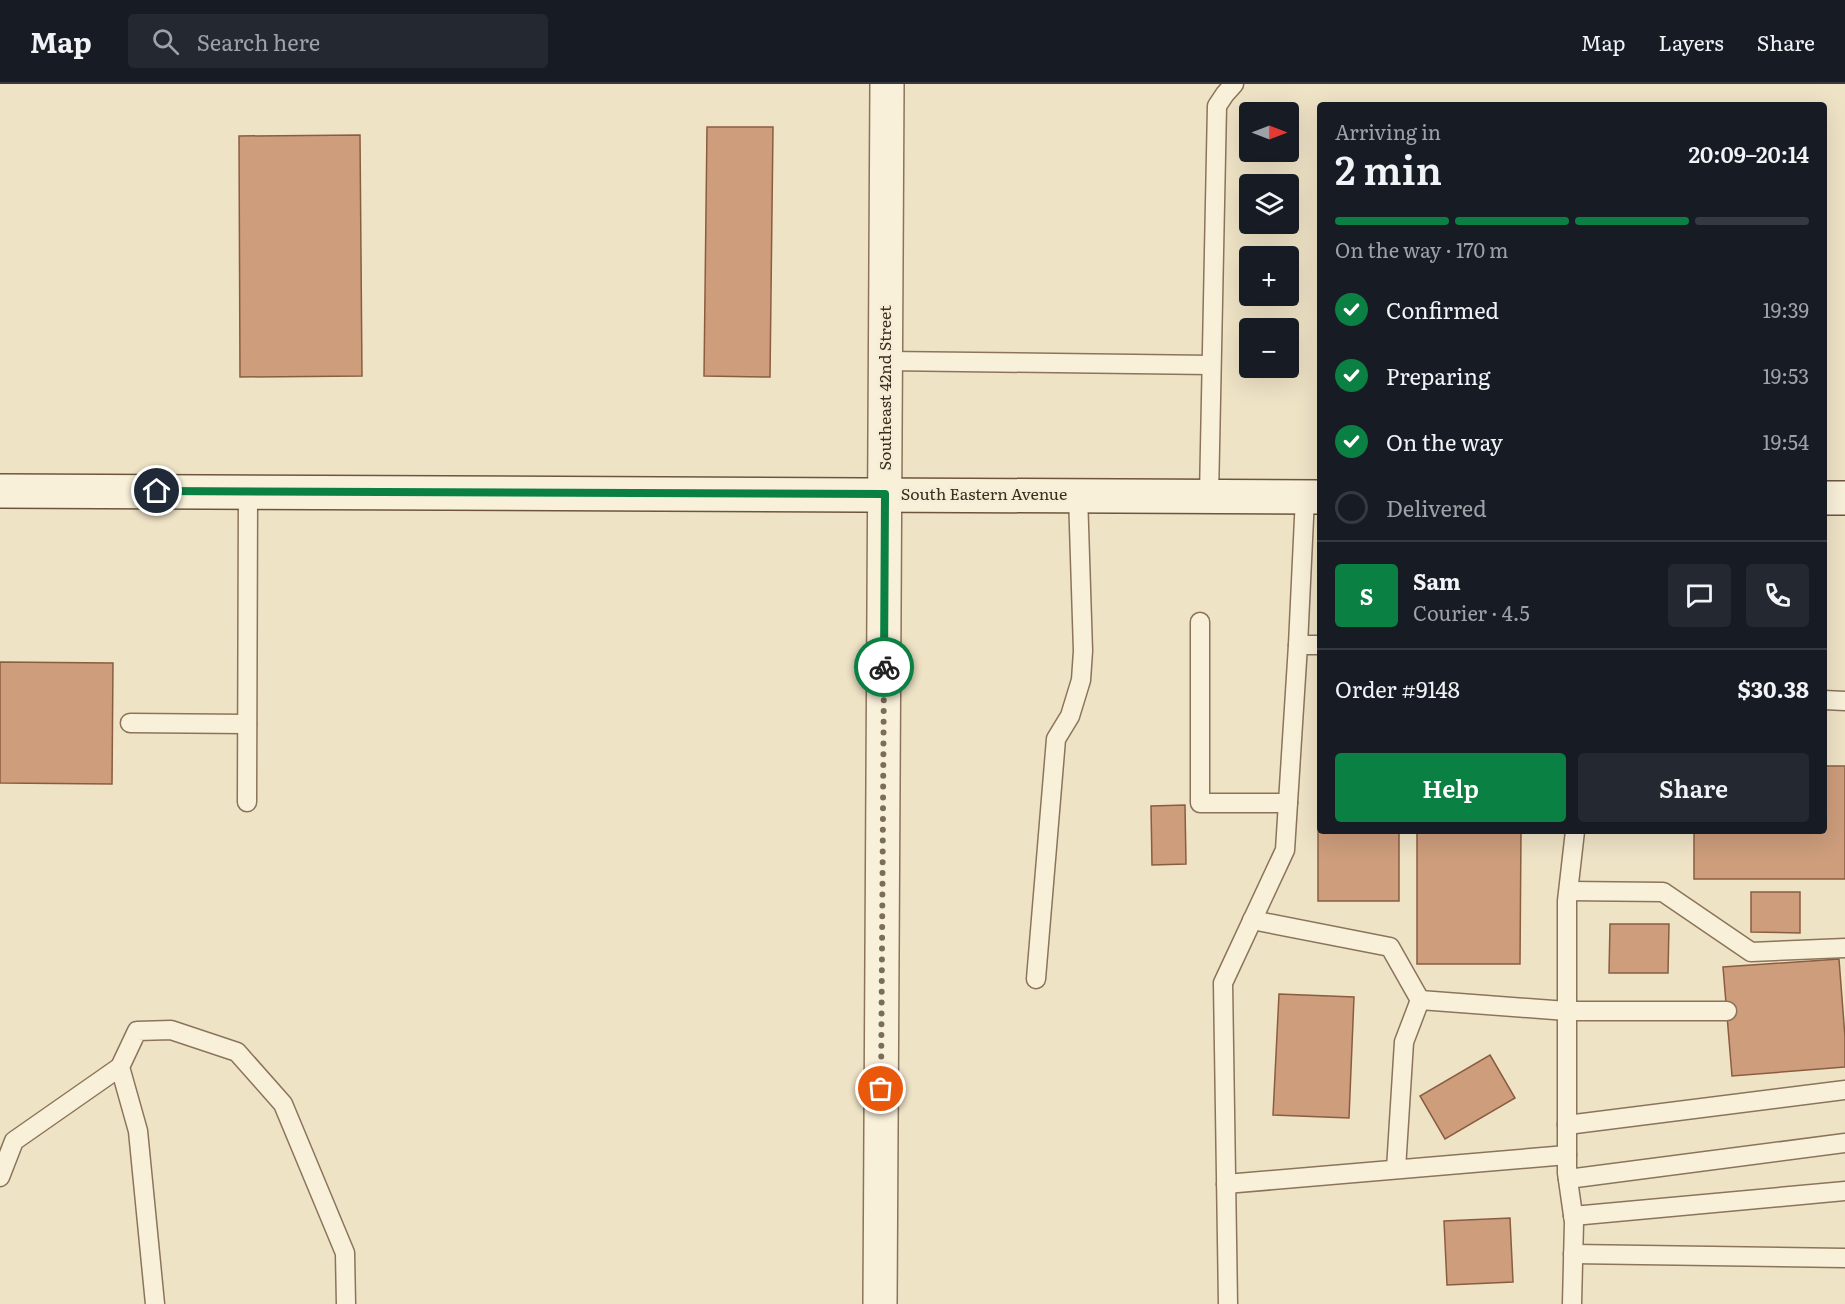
<!DOCTYPE html>
<html lang="en">
<head>
<meta charset="utf-8">
<style>
	:root { --surface:#171b24; --page:#242831; --text:#f1f3f6; --muted:#9ea1a6; --line:#363941; --accent:#0b8043 }
	body { margin:0; font-family:Literata,serif; background:var(--page); color:var(--text); height:100vh; display:flex; flex-direction:column; font-size:22px; white-space:nowrap }
	* { box-sizing:border-box; margin:0 }
	p { font-size:20px; color:var(--muted) }
	.icon { flex:none; width:33px; height:33px; fill:none; stroke:currentColor; stroke-width:2; stroke-linecap:round; stroke-linejoin:round }
	.map { position:relative; flex:1; overflow:hidden }
	.panel { position:absolute; left:1317px; top:18px; width:510px; height:732px; display:flex; flex-direction:column; background:var(--surface); border-radius:6px; box-shadow:0 6px 24px #0002 }
	.panel>* { flex:none }
	.needle { width:39px; rotate:90deg }
	.buttons { position:absolute; left:1239px; top:18px; display:grid; gap:12px }
	.buttons a { display:grid; place-items:center; width:60px; height:60px; border-radius:6px; background:var(--surface); box-shadow:0 6px 24px #0002; font-size:30px }
	.pin { position:absolute; display:grid; place-items:center; width:51px; height:51px; color:#fff; margin:-26px; border:3px solid #fff; border-radius:50%; box-shadow:0 2px 6px #0007 }
	.courier { position:absolute; display:grid; place-items:center; width:60px; height:60px; margin:-30px; border:4px solid #0b8043; border-radius:50%; background:#fff; color:#222; box-shadow:0 2px 8px #0007 }
	.head em { font-style:normal; font-weight:600 }
	.head div { display:flex; flex-direction:column-reverse }
	.head { display:flex; align-items:center; justify-content:space-between; height:102px; padding:0 18px }
	h1 { font-size:39px; font-weight:600; line-height:45px }
	.bar { display:grid; grid-template-columns:repeat(4,1fr); gap:9px 6px; align-content:center; height:72px; padding:0 18px }
	.bar i { height:8px; border-radius:4px; background:var(--line) }
	.bar .on { background:var(--accent) }
	.bar p { grid-column:span 4 }
	.line { display:flex; align-items:center; gap:15px; padding:0 18px; border-top:2px solid var(--line) }
	.line div { flex:1 }
	.round { display:grid; place-items:center; flex:none; width:63px; height:63px; border-radius:6px; background:var(--page) }
	ol { padding:0 18px; list-style:none }
	li { display:flex; align-items:center; gap:18px; height:66px }
	li p { margin-inline-start:auto }
	li .icon { padding:6px; border-radius:50%; background:var(--accent); color:#fff; stroke-width:4 }
	li:last-child { color:var(--muted) }
	li i { width:33px; height:33px; border:3px solid var(--line); border-radius:50% }
	.cta { display:flex; gap:12px; margin-top:auto; padding:12px 18px }
	.cta a { flex:1; height:69px; border-radius:6px; background:var(--accent); color:#fff; font-size:24px; font-weight:600; line-height:69px; text-align:center }
	.cta a+a { background:var(--page); color:var(--text) }
	header { display:flex; align-items:center; gap:36px; box-sizing:border-box; height:84px; padding:0 30px; background:var(--surface); border-bottom:2px solid var(--line) }
	header strong { font-size:28px }
	nav { display:flex; gap:33px; margin-inline-start:auto; font-size:21px }
	.search { width:420px; height:54px; background:var(--page); display:flex; align-items:center; gap:15px; box-sizing:border-box; padding:0 21px; border-radius:6px; color:var(--muted); font-size:22px }
	.map>svg:first-child { display:block }
	.building { fill:#cd9d7c; stroke:#8a5d41; stroke-width:1.5 }
	.lines { fill:none; stroke-linecap:round; stroke-linejoin:round }
	.lane-casing { stroke:#8b745b; stroke-width:21 }
	.street-casing { stroke:#8b745b; stroke-width:36 }
	.secondary-casing { stroke:#6d553f; stroke-width:36 }
	.lane { stroke:#f9f0da; stroke-width:18 }
	.street { stroke:#f9f0da; stroke-width:33 }
	.secondary { stroke:#f9f0da; stroke-width:33 }
	.done { stroke:#7a6d59; stroke-width:6; stroke-dasharray:0 10.8 }
	.route { stroke:#0b8043; stroke-width:8 }
	.labels { text-anchor:middle; stroke-width:5; stroke-linejoin:round; paint-order:stroke }
	.street-label { font-size:16px; fill:#3b2d1f; stroke:#f6edd6 }
</style>
</head>
<body>
<header>
<strong>Map</strong>
<div class="search"><svg class="icon" aria-label="search" viewBox="0 0 24 24"><circle cx="10" cy="10" r="6"/><path d="M15 15l6 6"/></svg>Search here</div>
<nav><a>Map</a><a>Layers</a><a>Share</a></nav>
</header>
<div class="map">
<svg width="1845" height="1220" viewBox="0 0 1845 1220">
	<rect width="100%" height="100%" fill="#efe3c6"/>
	<g class="building">
		<polygon points="707,43 773,43 770,293 704,292"/>
		<polygon points="360,51 362,292 240,293 239,52"/>
		<polygon points="0,578 113,579 112,700 0,699"/>
		<polygon points="1318,623 1320,623 1320,747 1399,747 1399,817 1318,817"/>
		<polygon points="1824,682 1845,682 1845,795 1694,795 1694,747 1824,747"/>
		<polygon points="1185,721 1186,780 1152,781 1151,722"/>
		<polygon points="1417,747 1521,747 1520,880 1417,880"/>
		<polygon points="1751,808 1800,808 1800,849 1751,848"/>
		<polygon points="1610,840 1669,840 1668,889 1609,889"/>
		<polygon points="1839,875 1845,953 1845,983 1732,992 1723,883"/>
		<polygon points="1279,910 1354,913 1349,1034 1273,1031"/>
		<polygon points="1490,971 1515,1014 1445,1055 1420,1012"/>
		<polygon points="1510,1134 1513,1198 1447,1201 1444,1137"/>
	</g>
	<g class="lines">
		<defs>
			<g id="lane">
				<polyline points="886,277 1211,281"/>
				<polyline points="1209,412 1217,22 1225,10 1234,0"/>
				<polyline points="1305,413 1298,561 1320,561"/>
				<polyline points="1200,538 1200,719 1288,719"/>
				<polyline points="1824,616 1845,617"/>
				<polyline points="130,639 247,640"/>
				<polyline points="247,718 248,408"/>
				<polyline points="1569,807 1663,808 1751,868 1845,864"/>
				<polyline points="1252,836 1390,863 1420,916 1404,958 1396,1085"/>
				<polyline points="1036,895 1056,655 1070,632 1081,596 1083,567 1078,411"/>
				<polyline points="1420,916 1567,927 1727,927"/>
				<polyline points="1567,1041 1845,1006"/>
				<polyline points="0,1093 14,1057 120,983"/>
				<polyline points="1568,1095 1845,1059"/>
				<polyline points="1226,1100 1567,1071"/>
				<polyline points="1573,1132 1845,1107"/>
				<polyline points="1573,1170 1845,1174"/>
				<polyline points="155,1220 138,1047 120,983 137,947 171,946 237,968 283,1020 345,1169 346,1220"/>
				<polyline points="1228,1220 1223,899 1285,766 1298,561"/>
				<polyline points="1572,1220 1574,1138 1567,1089 1567,817 1575,747"/>
			</g>
			<polyline id="street" points="880,1220 887,0"/>
			<g id="secondary">
				<polyline points="0,407 1320,413"/>
				<polyline points="1824,414 1845,414"/>
			</g>
		</defs>
		<use href="#lane" class="lane-casing"/>
		<use href="#street" class="street-casing"/>
		<use href="#secondary" class="secondary-casing"/>
		<use href="#lane" class="lane"/>
		<use href="#street" class="street"/>
		<use href="#secondary" class="secondary"/>
	</g>
	<g class="lines">
		<polyline class="done" points="881,1005 884,583"/>
		<polyline class="route" points="157,407 885,410 884,583"/>
	</g>
	<g class="labels">
		<g class="street-label">
			<text transform="translate(885 304) rotate(-90)" y="6">Southeast 42nd Street</text>
			<text x="984" y="416">South Eastern Avenue</text>
		</g>
	</g>
</svg>
<div class="buttons">
<a><svg class="needle" viewBox="-14 -14 28 28"><path d="M0-13l5 13h-10z" fill="#e53935"/><path d="M0 13l5-13h-10z" fill="#9ea1a6"/></svg></a>
<a><svg class="icon" aria-label="layers" viewBox="0 0 24 24"><path d="M12 4l9 5-9 5-9-5zM3 14l9 5 9-5"/></svg></a>
<a>+</a>
<a>−</a>
</div>
<div class="pin" style="left:881px;top:1005px;background:#ea580c"><svg class="icon" aria-label="bag" viewBox="0 0 24 24"><path d="M5 8h14l-1 12H6zM9 8a3 3 0 0 1 6 0"/></svg></div>
<div class="pin" style="left:157px;top:407px;background:#1f2937"><svg class="icon" aria-label="home" viewBox="0 0 24 24"><path d="M3 11l9-7 9 7M6 9v11h12V9"/></svg></div>
<div class="courier" style="left:884px;top:583px"><svg class="icon" aria-label="bike" viewBox="0 0 24 24"><circle cx="6" cy="16" r="4"/><circle cx="18" cy="16" r="4"/><path d="M6 16l4-8h5l3 8M10 8l3 8H6M13 5h3"/></svg></div>
<section class="panel">
<div class="head"><div><h1>2 min</h1><p>Arriving in</p></div><em>20:09–20:14</em></div>
<div class="bar"><i class="on"></i><i class="on"></i><i class="on"></i><i></i><p>On the way · 170 m</p></div>
<ol>
<li><svg class="icon" aria-label="check" viewBox="0 0 24 24"><path d="M5 12l5 5 9-10"/></svg>Confirmed<p>19:39</p></li>
<li><svg class="icon" aria-label="check" viewBox="0 0 24 24"><path d="M5 12l5 5 9-10"/></svg>Preparing<p>19:53</p></li>
<li><svg class="icon" aria-label="check" viewBox="0 0 24 24"><path d="M5 12l5 5 9-10"/></svg>On the way<p>19:54</p></li>
<li><i></i>Delivered</li>
</ol>
<div class="line" style="height:108px"><b class="round" style="background:var(--accent);color:#fff">S</b><div><b>Sam</b><p>Courier · 4.5</p></div><a class="round"><svg class="icon" aria-label="chat" viewBox="0 0 24 24"><path d="M4 5h16v11H9l-5 4z"/></svg></a><a class="round"><svg class="icon" aria-label="phone" viewBox="0 0 24 24"><path d="M5 4h4l2 5-3 2q2 4 5 5l2-3 5 2v4C11 20 4 13 5 4z"/></svg></a></div>
<div class="line" style="height:78px"><div>Order #9148</div><b>$30.38</b></div>
<div class="cta"><a>Help</a><a>Share</a></div>
</section>
</div>
</body>
</html>
